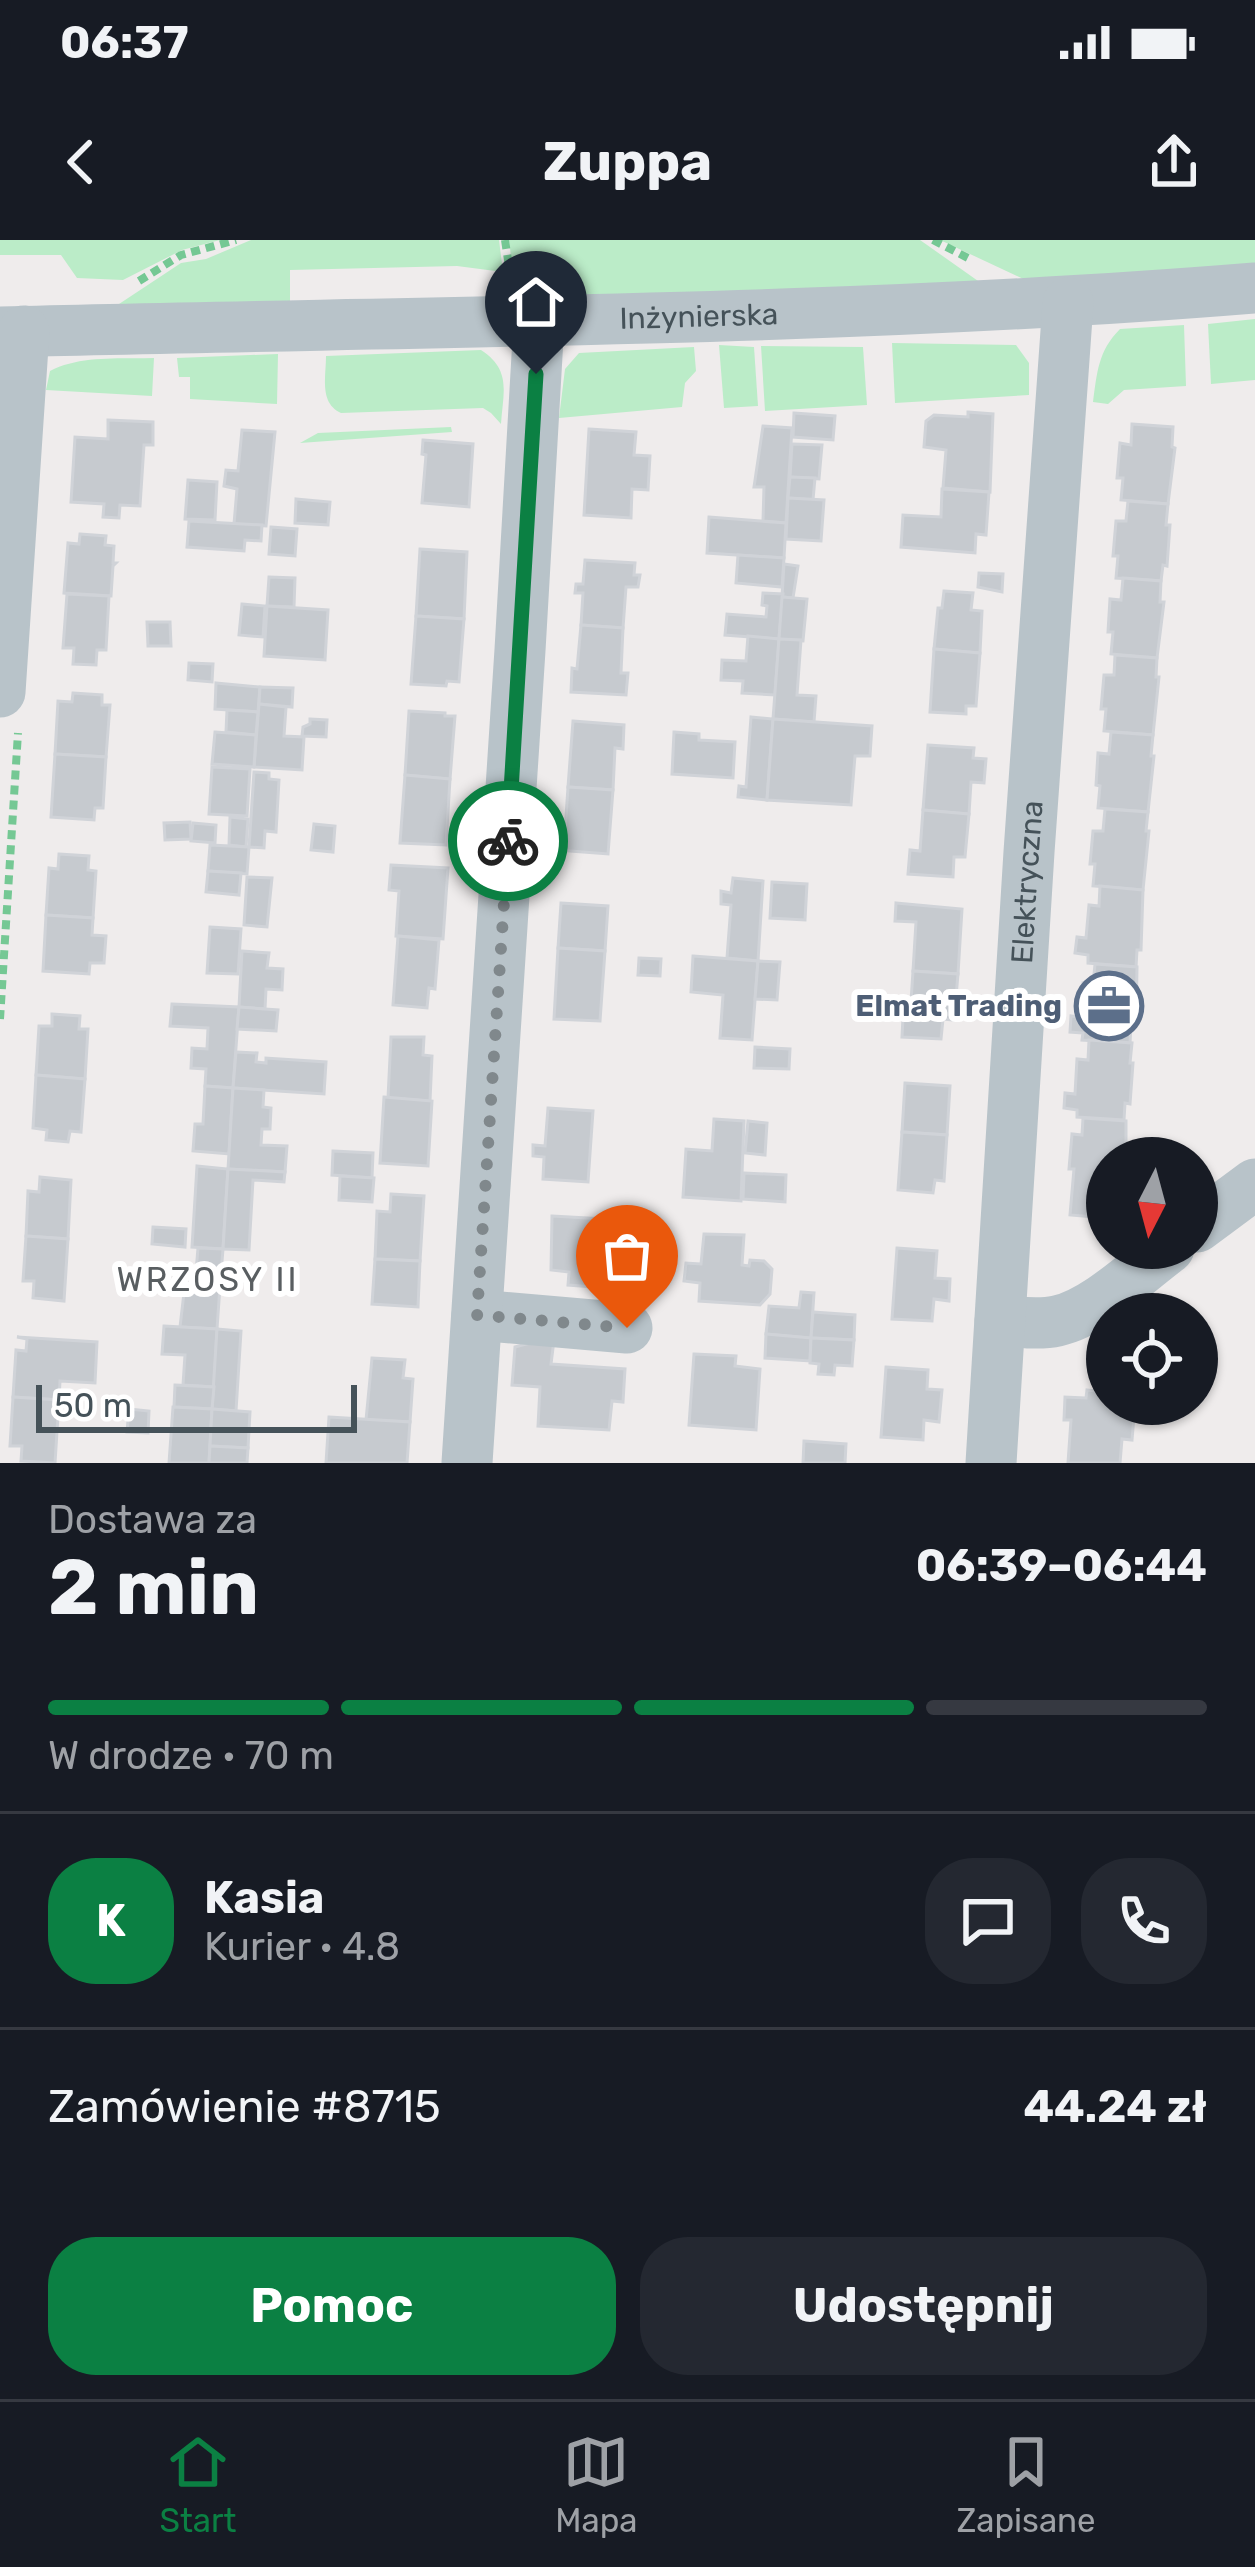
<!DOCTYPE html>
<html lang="pl">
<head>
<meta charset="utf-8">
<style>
	:root { --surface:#171b24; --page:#242831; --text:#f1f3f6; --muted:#9ea1a6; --line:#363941; --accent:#0b8043 }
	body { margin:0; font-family:Rubik,sans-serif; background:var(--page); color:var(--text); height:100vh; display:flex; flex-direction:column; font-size:45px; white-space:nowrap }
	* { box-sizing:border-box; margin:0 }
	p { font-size:39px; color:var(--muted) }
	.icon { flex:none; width:66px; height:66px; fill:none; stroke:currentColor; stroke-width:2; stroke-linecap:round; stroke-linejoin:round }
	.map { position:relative; height:1223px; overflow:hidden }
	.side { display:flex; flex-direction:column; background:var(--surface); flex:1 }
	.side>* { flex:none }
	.needle { width:78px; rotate:186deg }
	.controls { position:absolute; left:1086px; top:897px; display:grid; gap:24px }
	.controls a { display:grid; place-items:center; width:132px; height:132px; border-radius:50%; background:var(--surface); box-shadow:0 3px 9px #0004; font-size:60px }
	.scale { position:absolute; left:36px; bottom:30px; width:321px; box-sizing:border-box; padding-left:12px; border:6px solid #455259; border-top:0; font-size:33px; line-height:42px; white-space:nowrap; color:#455259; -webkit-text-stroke:9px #fff; paint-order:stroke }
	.pin { position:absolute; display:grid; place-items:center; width:102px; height:102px; color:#fff; margin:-123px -51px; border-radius:50% 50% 50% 0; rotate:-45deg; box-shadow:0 0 12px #0007 }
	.pin .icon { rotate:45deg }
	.courier { position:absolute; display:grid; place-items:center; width:120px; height:120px; margin:-60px; border:9px solid #0b8043; border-radius:50%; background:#fff; color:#222; box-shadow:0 3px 15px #0007 }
	.headline em { font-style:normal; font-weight:700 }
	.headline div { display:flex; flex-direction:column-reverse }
	.headline { display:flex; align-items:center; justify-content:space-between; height:204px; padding:0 48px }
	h1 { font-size:78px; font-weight:700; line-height:90px }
	.bar { display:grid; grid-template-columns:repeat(4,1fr); gap:18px 12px; align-content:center; height:144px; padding:0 48px }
	.bar i { height:15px; border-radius:9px; background:var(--line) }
	.bar .on { background:var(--accent) }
	.bar p { grid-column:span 4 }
	.line { display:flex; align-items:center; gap:30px; padding:0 48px; border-top:3px solid var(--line) }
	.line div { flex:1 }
	.round { display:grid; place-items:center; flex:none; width:126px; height:126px; border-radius:48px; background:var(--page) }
	.action { display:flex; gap:24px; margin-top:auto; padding:24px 48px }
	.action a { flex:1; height:138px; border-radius:48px; background:var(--accent); color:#fff; font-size:48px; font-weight:700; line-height:138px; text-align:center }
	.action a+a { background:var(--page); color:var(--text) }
	.status { display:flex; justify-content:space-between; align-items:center; height:84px; padding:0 60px; background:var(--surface); direction:ltr }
	.status svg { height:33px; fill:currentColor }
	header { display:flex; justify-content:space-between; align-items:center; height:156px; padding:0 48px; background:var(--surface); font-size:54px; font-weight:700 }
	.tab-bar { display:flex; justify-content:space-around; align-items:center; height:168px; border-top:3px solid var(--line); background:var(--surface); font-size:33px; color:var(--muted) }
	.tab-bar a { display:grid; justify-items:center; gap:6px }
	.tab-bar .on { color:var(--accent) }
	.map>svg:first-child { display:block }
	.green { fill:#bbecc8 }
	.building { fill:#c6cacf; stroke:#d0d3d8; stroke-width:3 }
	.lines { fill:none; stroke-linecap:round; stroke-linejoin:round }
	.path { stroke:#75c894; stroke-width:8; stroke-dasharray:9 6; stroke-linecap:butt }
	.minor { stroke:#b8c3c9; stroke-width:51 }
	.done { stroke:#80888c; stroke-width:12; stroke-dasharray:0 21.6 }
	.route { stroke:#0b8043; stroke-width:15 }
	.labels { text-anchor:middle; stroke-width:12; stroke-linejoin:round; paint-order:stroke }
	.street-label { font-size:30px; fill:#455259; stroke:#fff }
	.service-label { font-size:30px; font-weight:bold; fill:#4e5e75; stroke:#fff; text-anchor:end }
	.neighbourhood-label { font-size:33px; letter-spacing:3px; fill:#595e61; stroke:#fff }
</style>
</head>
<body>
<div class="status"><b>06:37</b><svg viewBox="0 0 49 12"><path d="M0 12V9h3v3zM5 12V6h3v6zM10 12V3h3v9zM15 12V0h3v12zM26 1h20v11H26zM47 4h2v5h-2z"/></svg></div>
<header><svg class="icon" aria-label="back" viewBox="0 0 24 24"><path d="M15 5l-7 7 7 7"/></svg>Zuppa<svg class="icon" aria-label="share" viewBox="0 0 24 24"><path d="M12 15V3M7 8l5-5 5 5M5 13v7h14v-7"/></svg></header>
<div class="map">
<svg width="1255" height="1223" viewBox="0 0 1255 1223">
	<rect width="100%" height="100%" fill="#efecec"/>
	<g class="green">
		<polygon points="0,0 220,0 182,10 123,40 77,38 61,15 0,15"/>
		<polygon points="251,0 499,0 503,32 457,26 290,30 290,63 116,66 181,23 206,19"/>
		<polygon points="509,0 920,0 988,48 516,57"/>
		<polygon points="940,0 1255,0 1255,28 1032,43"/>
		<polygon points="1255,79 1255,140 1211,144 1208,84"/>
		<path d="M 1184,85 L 1186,146 L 1124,150 L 1108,164 L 1093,162 C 1097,133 1098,111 1120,89 Z"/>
		<polygon points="892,103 1016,105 1029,123 1029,155 895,163"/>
		<polygon points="719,105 754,107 758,166 724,168"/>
		<polygon points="761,106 863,107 867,165 765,171"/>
		<polygon points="694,107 696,131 685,143 682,167 559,178 565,129 579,113"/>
		<path d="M 481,110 C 512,130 503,153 501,184 L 491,173 L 483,168 L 341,173 C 319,163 326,137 326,116 Z"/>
		<polygon points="278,114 277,164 190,159 190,137 179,137 177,118"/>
		<path d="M 154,118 L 152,156 L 46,150 L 50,131 C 80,115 121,119 154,118 Z"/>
		<polygon points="451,187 452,192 300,203 318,193"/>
	</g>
	<g class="building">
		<polygon points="968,172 993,174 990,252 943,248 946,210 924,207 926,181 934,175 968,177"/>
		<polygon points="794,173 835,176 833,200 793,197"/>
		<polygon points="108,180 153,182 153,205 144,205 140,266 120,265 119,278 103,277 104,264 71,262 75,197 108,199"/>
		<polygon points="1132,184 1173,187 1172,207 1175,208 1168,264 1121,260 1123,238 1117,238 1120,203 1131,205"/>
		<polygon points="763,186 792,188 786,283 763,281 764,247 754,247"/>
		<polygon points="589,189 636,192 634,215 650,216 648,250 632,249 631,278 584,275"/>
		<polygon points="242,190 275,192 266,286 234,284 237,249 224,246 226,230 238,231"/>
		<polygon points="423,200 473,204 469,267 422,263 426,215 422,214"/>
		<polygon points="792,204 822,205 819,239 790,237"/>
		<polygon points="790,237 815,238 813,260 788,258"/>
		<polygon points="188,240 217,242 215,280 185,279"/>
		<polygon points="942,249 989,252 986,295 976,294 975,313 901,307 903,275 941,277"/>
		<polygon points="788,258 824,260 821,301 786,299"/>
		<polygon points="296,259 330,262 328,285 295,283"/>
		<polygon points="1128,261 1168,264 1166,285 1170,285 1167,326 1163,325 1161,341 1116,338 1118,316 1113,316 1116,281 1126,281"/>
		<polygon points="709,277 786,283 784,318 707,313"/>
		<polygon points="189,281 262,285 261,301 245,300 244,311 187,307"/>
		<polygon points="271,287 297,289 295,316 269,314"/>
		<polygon points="80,294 106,296 105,305 114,306 113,323 116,323 113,326 111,356 64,353 68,303 79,304"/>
		<polygon points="420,309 467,312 464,379 416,376"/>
		<polygon points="738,315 784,318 782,347 736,343"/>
		<polygon points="585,320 635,323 634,335 640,335 638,347 626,347 623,388 581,385 583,353 575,353 576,344 583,344"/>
		<polygon points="784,324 798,326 793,358 782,357"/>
		<polygon points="979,333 1003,334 1002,352 978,347"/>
		<polygon points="269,337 295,338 294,367 267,366"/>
		<polygon points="1123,338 1161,341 1160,362 1164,362 1157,418 1111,414 1113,392 1108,392 1110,359 1121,360"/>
		<polygon points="944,351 973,353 971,370 982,371 980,413 934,409 938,368 942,368"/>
		<polygon points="763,353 783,354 779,399 725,395 727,374 766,377 767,366 762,365"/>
		<polygon points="67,354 109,356 106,410 97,410 96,425 73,424 74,408 63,408"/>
		<polygon points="782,357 807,359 803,401 779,399"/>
		<polygon points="242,364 265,366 263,397 239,395"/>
		<polygon points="267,366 328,370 325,420 264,416"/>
		<polygon points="416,376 464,379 459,442 447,441 446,446 411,444"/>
		<polygon points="147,382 170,382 171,406 148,406"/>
		<polygon points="581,385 623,388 621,433 628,433 626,455 571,452 572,428 577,429"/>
		<polygon points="748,396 779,399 775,455 742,453 743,441 721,440 722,420 746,421"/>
		<polygon points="779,399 801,400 797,455 816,456 814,482 773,479"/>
		<polygon points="934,409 980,413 976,466 966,466 966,474 930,472"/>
		<polygon points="1115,415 1157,418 1156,437 1159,437 1153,495 1104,491 1106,469 1101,469 1104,435 1114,435"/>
		<polygon points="189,423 213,424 212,442 188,440"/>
		<polygon points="216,443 260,447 258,472 215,469"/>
		<polygon points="260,447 293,448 292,467 259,464"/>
		<polygon points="73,453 102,455 102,465 110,465 106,517 55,514 58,461 72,462"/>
		<polygon points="259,464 286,467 284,496 304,497 302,530 254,527"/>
		<polygon points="227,470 258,472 256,495 226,492"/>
		<polygon points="409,471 445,473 445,476 455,476 450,539 405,535"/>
		<polygon points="751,477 773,479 767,560 738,557 739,546 746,547"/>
		<polygon points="310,479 327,480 326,497 302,496 303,487 310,484"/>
		<polygon points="773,479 872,486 870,516 855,516 851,565 767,560"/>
		<polygon points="573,481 624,485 623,509 615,508 613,550 568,547"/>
		<polygon points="215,492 256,495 254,527 212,524"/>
		<polygon points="674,492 699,494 699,500 735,502 733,538 672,534"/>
		<polygon points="1111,492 1153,495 1151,516 1154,516 1148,572 1098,568 1100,546 1096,545 1098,513 1109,514"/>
		<polygon points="928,505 974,508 973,518 986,519 984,543 971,542 969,574 923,570"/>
		<polygon points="55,514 106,517 103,568 95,568 94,580 51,577"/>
		<polygon points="212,527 250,529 247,576 209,574"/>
		<polygon points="254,532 269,533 269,539 279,540 276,592 265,591 264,608 249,607"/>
		<polygon points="405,535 450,539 446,605 400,603"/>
		<polygon points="568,547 613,550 608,614 558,610 559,591 565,592"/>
		<polygon points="1105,569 1148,572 1146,591 1149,591 1143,650 1093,646 1095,624 1090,624 1093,591 1103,591"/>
		<polygon points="923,570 969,574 965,617 954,617 953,637 908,634 910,610 920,611"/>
		<polygon points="230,577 248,579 246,607 229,605"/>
		<polygon points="190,582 191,599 165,600 164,583"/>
		<polygon points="193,583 216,585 215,603 191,601"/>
		<polygon points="314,584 335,586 333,612 311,610"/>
		<polygon points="210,605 249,607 247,634 208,631"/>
		<polygon points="59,614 89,616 88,630 96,631 93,678 46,675 49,628 58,629"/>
		<polygon points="391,625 448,628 443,699 396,696 399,651 389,650"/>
		<polygon points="208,631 241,633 239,655 206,652"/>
		<polygon points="247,637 272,638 267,687 244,685"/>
		<polygon points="733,638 763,641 758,721 727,718 731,665 721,664 721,651 731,653"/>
		<polygon points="772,642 807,644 805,680 770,678"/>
		<polygon points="1100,646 1143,650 1141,710 1137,710 1136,727 1088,723 1088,715 1075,713 1077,697 1086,698 1089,665 1099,666"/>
		<polygon points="561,663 608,666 605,711 558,708"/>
		<polygon points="896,663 962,669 958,734 913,731 916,682 895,681"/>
		<polygon points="46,675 93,678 92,695 106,696 104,723 90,723 89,734 43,731"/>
		<polygon points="210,687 241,689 238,734 207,733"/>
		<polygon points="398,696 439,700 435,749 429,748 427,768 393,765"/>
		<polygon points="558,708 605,711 600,781 554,779"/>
		<polygon points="242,711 269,713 267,728 283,729 282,750 266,749 265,769 239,767"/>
		<polygon points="693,716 758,721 752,800 720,798 723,755 691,752"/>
		<polygon points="639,718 661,719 660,736 638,735"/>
		<polygon points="758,721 780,722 777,760 755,759"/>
		<polygon points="1095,724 1137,727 1136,786 1131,786 1130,803 1082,800 1083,793 1070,792 1071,776 1080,777 1083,743 1093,745"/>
		<polygon points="913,731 958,734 954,780 943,779 941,799 902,797 903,777 910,777"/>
		<polygon points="172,764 239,767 233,848 205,846 206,829 191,828 192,808 207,809 208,788 170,786"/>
		<polygon points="239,767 278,770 276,791 237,789"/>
		<polygon points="52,774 80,776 79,789 88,789 85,839 36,835 39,786 52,786"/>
		<polygon points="391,797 424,797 423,815 432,816 430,861 388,858"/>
		<polygon points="1089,800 1132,803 1130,823 1133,823 1130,864 1125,863 1124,880 1077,877 1077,870 1064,868 1065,853 1075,854 1077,819 1088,820"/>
		<polygon points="755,807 790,809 789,829 754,828"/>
		<polygon points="236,812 257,813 256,822 266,823 266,818 326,822 324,854 233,848"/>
		<polygon points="36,835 85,839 81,892 70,891 68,902 46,900 47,890 33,888"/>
		<polygon points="905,843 950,846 947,895 902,892"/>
		<polygon points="205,846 233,848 229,914 193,911 195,884 203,884"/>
		<polygon points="233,848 264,850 263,867 271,868 270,889 262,889 261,905 287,906 285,932 228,929"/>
		<polygon points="384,857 432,861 428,926 380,923"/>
		<polygon points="548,868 593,871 588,942 543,939 544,917 533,916 533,905 545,906"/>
		<polygon points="1083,878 1126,881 1126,918 1107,918 1107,978 1070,975 1074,929 1069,929 1072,894 1082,895"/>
		<polygon points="714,879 744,881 741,961 683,957 686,909 712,911"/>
		<polygon points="748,881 767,883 765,915 745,913"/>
		<polygon points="902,892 947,895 944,941 935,940 933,953 898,950"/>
		<polygon points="333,911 373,913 372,938 332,935"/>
		<polygon points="197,926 228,929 223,1009 192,1007"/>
		<polygon points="228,929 285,932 284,942 253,940 249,1010 223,1009"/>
		<polygon points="744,933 786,935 785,962 743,959"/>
		<polygon points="340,936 374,938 372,962 339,960"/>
		<polygon points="40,937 71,940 68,999 26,996 28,951 39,952"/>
		<polygon points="391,954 424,956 420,1021 375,1019 377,971 390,972"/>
		<polygon points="552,976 640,981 636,1027 613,1026 612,1036 594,1034 593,1047 568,1045 569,1032 551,1030"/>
		<polygon points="153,987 186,989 185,1007 152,1004"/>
		<polygon points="704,994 744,995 742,1025 749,1026 750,1020 764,1021 772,1029 770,1054 760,1065 699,1061 700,1043 684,1041 686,1023 701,1024"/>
		<polygon points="26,996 68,999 64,1061 33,1058 34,1041 23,1041"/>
		<polygon points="198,1008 223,1009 220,1046 195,1044"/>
		<polygon points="897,1008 937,1011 935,1038 950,1039 949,1061 934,1059 932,1081 892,1079"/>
		<polygon points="375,1019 420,1021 418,1067 372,1064"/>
		<polygon points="185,1044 220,1046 217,1089 180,1087"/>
		<polygon points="801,1052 814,1053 811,1098 766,1094 769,1066 799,1068"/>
		<polygon points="813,1072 855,1075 854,1100 811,1098"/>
		<polygon points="164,1086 217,1089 214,1147 183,1145 185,1115 162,1114"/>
		<polygon points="217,1089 241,1091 236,1171 212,1169"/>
		<polygon points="766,1094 811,1098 810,1121 765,1118"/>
		<polygon points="17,1097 97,1102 95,1143 60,1141 59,1160 13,1157 16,1110 26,1111 27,1099"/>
		<polygon points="811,1098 854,1100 852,1126 835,1125 834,1135 818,1134 819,1124 810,1123"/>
		<polygon points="1103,1099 1107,1104 1107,1114 1097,1121 1089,1110"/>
		<polygon points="541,1100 554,1100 551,1124 625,1129 623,1162 612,1161 609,1190 538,1186 540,1147 512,1145 515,1107"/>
		<polygon points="694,1114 736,1116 735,1126 760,1129 756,1190 689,1185"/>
		<polygon points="372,1118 405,1120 403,1138 413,1139 410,1182 366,1180"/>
		<polygon points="886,1127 928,1130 927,1149 942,1150 939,1182 924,1180 923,1200 881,1197"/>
		<polygon points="175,1145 214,1147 212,1169 174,1167"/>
		<polygon points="1087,1150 1107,1152 1107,1164 1135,1164 1132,1200 1122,1199 1120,1223 1068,1223 1071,1180 1064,1180 1065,1157 1086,1158"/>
		<polygon points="13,1157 59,1160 55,1223 21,1221 22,1206 10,1206"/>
		<polygon points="173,1167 212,1169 209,1223 169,1223"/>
		<polygon points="129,1169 149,1171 148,1193 127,1192"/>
		<polygon points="212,1169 250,1172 248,1208 210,1206"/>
		<polygon points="329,1177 410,1182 407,1223 326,1223"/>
		<polygon points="804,1201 846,1204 845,1223 803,1223"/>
		<polygon points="210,1206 248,1208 247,1223 209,1223"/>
	</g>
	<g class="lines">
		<g class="path">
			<polyline points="505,0 511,40"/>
			<polyline points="933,0 968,18"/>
			<polyline points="139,41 181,15 236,0"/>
			<polyline points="0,779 18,493"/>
		</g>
		<g class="minor">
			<path id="s1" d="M 0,92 C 418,81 838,82 1255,48"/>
			<polyline points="0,452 24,91"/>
			<polyline points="1197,987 1255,944"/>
			<polyline points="477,1075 627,1088"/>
			<path d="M 1000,1081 C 1019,1082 1039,1085 1057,1081 C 1095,1073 1138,1031 1169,1008"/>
			<polyline points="467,1223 520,410 539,81"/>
			<path id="s2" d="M 991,1223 L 1029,612 L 1068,63"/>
		</g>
	</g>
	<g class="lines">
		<polyline class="done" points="508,601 477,1075 627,1088"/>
		<polyline class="route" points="508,601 536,134"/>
	</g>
	<defs>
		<symbol id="office-ring" viewBox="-11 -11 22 22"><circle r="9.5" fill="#fff" stroke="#5c6f8a" stroke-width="1.5"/><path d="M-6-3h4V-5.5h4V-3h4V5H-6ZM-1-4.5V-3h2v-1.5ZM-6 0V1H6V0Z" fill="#5c6f8a"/></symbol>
	</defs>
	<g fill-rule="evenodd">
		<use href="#office-ring" x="1071" y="728" width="76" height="76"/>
	</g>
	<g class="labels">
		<g class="street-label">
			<text dy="10" stroke="none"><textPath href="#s1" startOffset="699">Inżynierska</textPath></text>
			<text dy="10" stroke="none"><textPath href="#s2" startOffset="582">Elektryczna</textPath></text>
		</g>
		<g class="service-label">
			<text x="1062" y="776">Elmat Trading</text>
		</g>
		<g class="neighbourhood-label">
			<text x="208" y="1051">WRZOSY II</text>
		</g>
	</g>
</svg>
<div class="controls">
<a><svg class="needle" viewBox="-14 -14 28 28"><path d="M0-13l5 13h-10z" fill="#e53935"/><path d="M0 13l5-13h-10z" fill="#9ea1a6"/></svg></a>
<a><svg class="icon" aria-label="locate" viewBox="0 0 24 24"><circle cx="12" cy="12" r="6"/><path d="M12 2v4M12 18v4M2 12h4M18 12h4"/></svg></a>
</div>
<div class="scale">50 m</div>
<div class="pin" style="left:627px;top:1088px;background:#ea580c"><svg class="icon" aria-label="bag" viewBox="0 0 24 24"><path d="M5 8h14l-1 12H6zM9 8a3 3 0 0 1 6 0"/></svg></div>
<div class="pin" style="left:536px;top:134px;background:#1f2937"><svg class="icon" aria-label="home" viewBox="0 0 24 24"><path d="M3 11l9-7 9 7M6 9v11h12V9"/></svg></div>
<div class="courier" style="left:508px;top:601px"><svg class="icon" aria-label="bike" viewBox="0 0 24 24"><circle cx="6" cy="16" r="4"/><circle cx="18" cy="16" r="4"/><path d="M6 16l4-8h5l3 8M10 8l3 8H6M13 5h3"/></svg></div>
</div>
<section class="side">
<div class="headline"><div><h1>2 min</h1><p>Dostawa za</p></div><em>06:39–06:44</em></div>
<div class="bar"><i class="on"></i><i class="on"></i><i class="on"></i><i></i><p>W drodze · 70 m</p></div>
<div class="line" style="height:216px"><b class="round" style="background:var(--accent);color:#fff">K</b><div><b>Kasia</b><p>Kurier · 4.8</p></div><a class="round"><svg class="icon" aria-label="chat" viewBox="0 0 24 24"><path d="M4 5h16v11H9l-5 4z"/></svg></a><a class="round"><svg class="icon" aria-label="phone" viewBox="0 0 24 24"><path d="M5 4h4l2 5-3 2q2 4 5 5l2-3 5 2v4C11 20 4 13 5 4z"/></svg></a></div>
<div class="line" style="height:156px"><div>Zamówienie #8715</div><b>44.24 zł</b></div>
<div class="action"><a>Pomoc</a><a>Udostępnij</a></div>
</section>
<nav class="tab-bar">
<a class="on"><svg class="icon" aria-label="home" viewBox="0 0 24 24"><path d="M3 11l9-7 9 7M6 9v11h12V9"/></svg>Start</a>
<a><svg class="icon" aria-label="map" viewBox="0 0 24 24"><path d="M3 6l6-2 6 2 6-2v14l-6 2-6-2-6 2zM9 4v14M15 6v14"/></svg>Mapa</a>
<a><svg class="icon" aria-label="saved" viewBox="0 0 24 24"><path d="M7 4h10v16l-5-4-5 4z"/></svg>Zapisane</a>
</nav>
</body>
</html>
